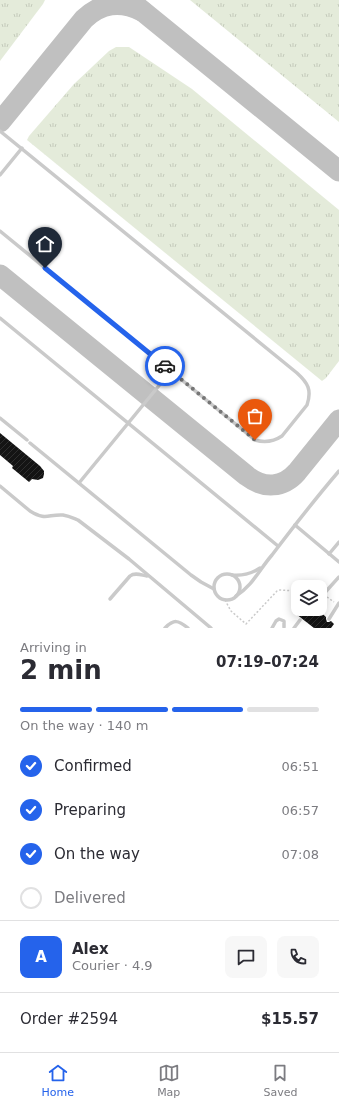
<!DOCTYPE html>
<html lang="en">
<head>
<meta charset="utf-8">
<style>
	:root { --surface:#fff; --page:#f7f7f7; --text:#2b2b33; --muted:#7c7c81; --line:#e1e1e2; --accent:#2563eb }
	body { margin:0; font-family:"DejaVu Sans",sans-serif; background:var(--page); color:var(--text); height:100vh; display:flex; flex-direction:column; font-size:15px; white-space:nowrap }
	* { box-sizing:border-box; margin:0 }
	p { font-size:13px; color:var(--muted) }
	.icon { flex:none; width:22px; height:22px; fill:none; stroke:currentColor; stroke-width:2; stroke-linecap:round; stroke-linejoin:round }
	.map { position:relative; height:628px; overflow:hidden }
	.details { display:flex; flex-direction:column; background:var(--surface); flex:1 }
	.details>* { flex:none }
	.buttons { position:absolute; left:291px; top:580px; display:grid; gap:8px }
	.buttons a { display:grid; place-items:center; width:36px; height:36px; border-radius:8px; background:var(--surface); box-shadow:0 2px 10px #0003; font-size:20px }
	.pin { position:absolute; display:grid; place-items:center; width:34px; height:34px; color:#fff; margin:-41px -17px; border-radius:50% 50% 50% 0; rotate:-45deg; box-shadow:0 0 4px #0007 }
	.pin .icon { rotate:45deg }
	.courier { position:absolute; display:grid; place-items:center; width:40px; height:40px; margin:-20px; border:3px solid #2563eb; border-radius:50%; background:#fff; color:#222; box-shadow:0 1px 5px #0007 }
	.summary em { font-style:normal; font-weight:700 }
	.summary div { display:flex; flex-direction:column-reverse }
	.summary { display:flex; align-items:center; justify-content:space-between; height:68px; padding:0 20px }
	h1 { font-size:26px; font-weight:700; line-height:30px }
	.bar { display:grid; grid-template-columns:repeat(4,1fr); gap:6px 4px; align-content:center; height:48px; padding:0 20px }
	.bar i { height:5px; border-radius:3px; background:var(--line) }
	.bar .on { background:var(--accent) }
	.bar p { grid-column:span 4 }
	.line { display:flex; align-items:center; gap:10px; padding:0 20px; border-top:1px solid var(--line) }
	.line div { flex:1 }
	.round { display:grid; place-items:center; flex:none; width:42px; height:42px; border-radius:8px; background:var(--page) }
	ol { padding:0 20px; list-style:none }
	li { display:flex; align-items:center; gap:12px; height:44px }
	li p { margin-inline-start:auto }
	li .icon { padding:4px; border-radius:50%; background:var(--accent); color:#fff; stroke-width:4 }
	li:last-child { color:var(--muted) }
	li i { width:22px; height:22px; border:2px solid var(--line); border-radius:50% }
	.tabs { display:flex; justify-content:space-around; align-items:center; height:56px; border-top:1px solid var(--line); background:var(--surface); font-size:11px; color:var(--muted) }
	.tabs a { display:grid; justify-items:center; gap:2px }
	.tabs .on { color:var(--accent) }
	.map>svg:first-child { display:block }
	.grass { fill:url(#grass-tufts) }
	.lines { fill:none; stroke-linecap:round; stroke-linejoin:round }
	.taxiway { stroke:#c0c0c0; stroke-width:21 }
	.building { fill:url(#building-hatch) }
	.path { stroke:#cacaca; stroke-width:1.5; stroke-dasharray:2 2; stroke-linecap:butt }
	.service { stroke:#cacaca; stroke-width:3.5 }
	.done { stroke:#767676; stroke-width:4; stroke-dasharray:0 7.2 }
	.route { stroke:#2563eb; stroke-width:5 }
</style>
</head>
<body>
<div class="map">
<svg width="339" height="628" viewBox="0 0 339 628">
	<defs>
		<pattern id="grass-tufts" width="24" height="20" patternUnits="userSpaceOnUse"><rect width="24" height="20" fill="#e4ebda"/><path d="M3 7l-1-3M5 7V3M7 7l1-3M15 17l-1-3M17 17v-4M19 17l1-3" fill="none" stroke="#c4cabb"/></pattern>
		<pattern id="building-hatch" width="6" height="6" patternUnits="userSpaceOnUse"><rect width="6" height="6" fill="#141414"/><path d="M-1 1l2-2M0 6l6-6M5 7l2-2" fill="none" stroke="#2e2e2e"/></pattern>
	</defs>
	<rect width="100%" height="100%" fill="#fff"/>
	<g class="grass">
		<polygon points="0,0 45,0 43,4 0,61"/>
		<polygon points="190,0 339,0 339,122"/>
		<polygon points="116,47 129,47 192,89 339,210 339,361 326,378 322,381 27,140 29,136 74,84 109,51"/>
	</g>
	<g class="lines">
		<g class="taxiway">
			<polyline points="129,0 339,171"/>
			<path d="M 0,122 L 84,19 C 101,3 120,0 142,11"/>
			<path d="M 0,275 L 247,476 C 264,489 283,488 297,472 L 339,420"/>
		</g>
	</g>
	<g class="building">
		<polygon points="0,433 40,466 44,471 44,474 43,478 38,480 32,479 29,482 12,468 13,466 0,455"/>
		<polygon points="300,609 317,609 326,617 326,619 327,622 329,622 331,621 334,624 331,628 314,628 296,614"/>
	</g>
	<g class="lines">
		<g class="path">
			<polyline points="327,597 334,602"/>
			<polyline points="225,600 231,611 246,624 277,591 280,590 298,591"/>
		</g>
		<g class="service">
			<path d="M 0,131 L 297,373 C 308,383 312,390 307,405 L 282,436 C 273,442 265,443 255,440 L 0,231"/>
			<polyline points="0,175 22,148"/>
			<polyline points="0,318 278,546"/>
			<polyline points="0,418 27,440"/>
			<polyline points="30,443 191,575 201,582 214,589"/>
			<polyline points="79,483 171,371"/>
			<path d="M 0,486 L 30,511 C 46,521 48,514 63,515 C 69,516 73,518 78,520 L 129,559 L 211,628"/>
			<polyline points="295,525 339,562"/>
			<polyline points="329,554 339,542"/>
			<circle cx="227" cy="587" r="13"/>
			<path d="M 232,575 C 243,576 251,574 260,568"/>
			<path d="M 236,596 C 253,585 259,570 272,555 C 294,526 316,498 339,471"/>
			<polyline points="320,598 339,577"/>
			<path d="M 110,599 L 130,576 C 135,572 141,575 147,576"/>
			<polyline points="329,619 339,603"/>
			<path d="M 165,628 C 174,619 178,620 188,628"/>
			<polyline points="272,628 276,621 279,619 284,621 284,627"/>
			<polyline points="294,628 300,620"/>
		</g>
	</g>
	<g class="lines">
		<polyline class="done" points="165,366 255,440"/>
		<polyline class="route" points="45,268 165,366"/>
	</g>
</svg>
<div class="buttons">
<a><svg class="icon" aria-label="layers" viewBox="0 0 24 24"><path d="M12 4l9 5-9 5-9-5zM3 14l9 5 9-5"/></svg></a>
</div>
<div class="pin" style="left:255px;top:440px;background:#ea580c"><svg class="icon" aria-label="bag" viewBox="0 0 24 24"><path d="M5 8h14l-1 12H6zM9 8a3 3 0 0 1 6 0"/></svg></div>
<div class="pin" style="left:45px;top:268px;background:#1f2937"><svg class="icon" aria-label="home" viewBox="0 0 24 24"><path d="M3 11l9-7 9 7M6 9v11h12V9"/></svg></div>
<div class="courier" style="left:165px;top:366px"><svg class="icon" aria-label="car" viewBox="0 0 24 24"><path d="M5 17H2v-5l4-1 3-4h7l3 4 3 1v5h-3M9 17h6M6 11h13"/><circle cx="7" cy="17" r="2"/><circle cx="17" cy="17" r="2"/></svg></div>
</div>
<section class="details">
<div class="summary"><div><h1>2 min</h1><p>Arriving in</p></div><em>07:19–07:24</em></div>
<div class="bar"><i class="on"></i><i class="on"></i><i class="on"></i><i></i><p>On the way · 140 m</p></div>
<ol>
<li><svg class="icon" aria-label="check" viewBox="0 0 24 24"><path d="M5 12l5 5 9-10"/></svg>Confirmed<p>06:51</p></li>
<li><svg class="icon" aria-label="check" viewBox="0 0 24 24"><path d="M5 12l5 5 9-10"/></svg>Preparing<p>06:57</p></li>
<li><svg class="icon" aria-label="check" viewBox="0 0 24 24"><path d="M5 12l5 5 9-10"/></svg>On the way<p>07:08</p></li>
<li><i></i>Delivered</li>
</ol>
<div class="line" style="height:72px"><b class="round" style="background:var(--accent);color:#fff">A</b><div><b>Alex</b><p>Courier · 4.9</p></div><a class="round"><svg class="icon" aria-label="chat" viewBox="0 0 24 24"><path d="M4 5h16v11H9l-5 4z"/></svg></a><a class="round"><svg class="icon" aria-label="phone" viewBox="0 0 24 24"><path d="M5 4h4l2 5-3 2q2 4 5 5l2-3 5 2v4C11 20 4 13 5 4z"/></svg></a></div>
<div class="line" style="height:52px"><div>Order #2594</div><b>$15.57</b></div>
</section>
<nav class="tabs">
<a class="on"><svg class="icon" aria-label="home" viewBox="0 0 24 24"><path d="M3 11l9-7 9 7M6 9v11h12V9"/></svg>Home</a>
<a><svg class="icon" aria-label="map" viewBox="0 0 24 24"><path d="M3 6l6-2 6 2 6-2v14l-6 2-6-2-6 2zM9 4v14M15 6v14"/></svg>Map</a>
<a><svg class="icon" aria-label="saved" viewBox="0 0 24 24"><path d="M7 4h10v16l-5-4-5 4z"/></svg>Saved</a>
</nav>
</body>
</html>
